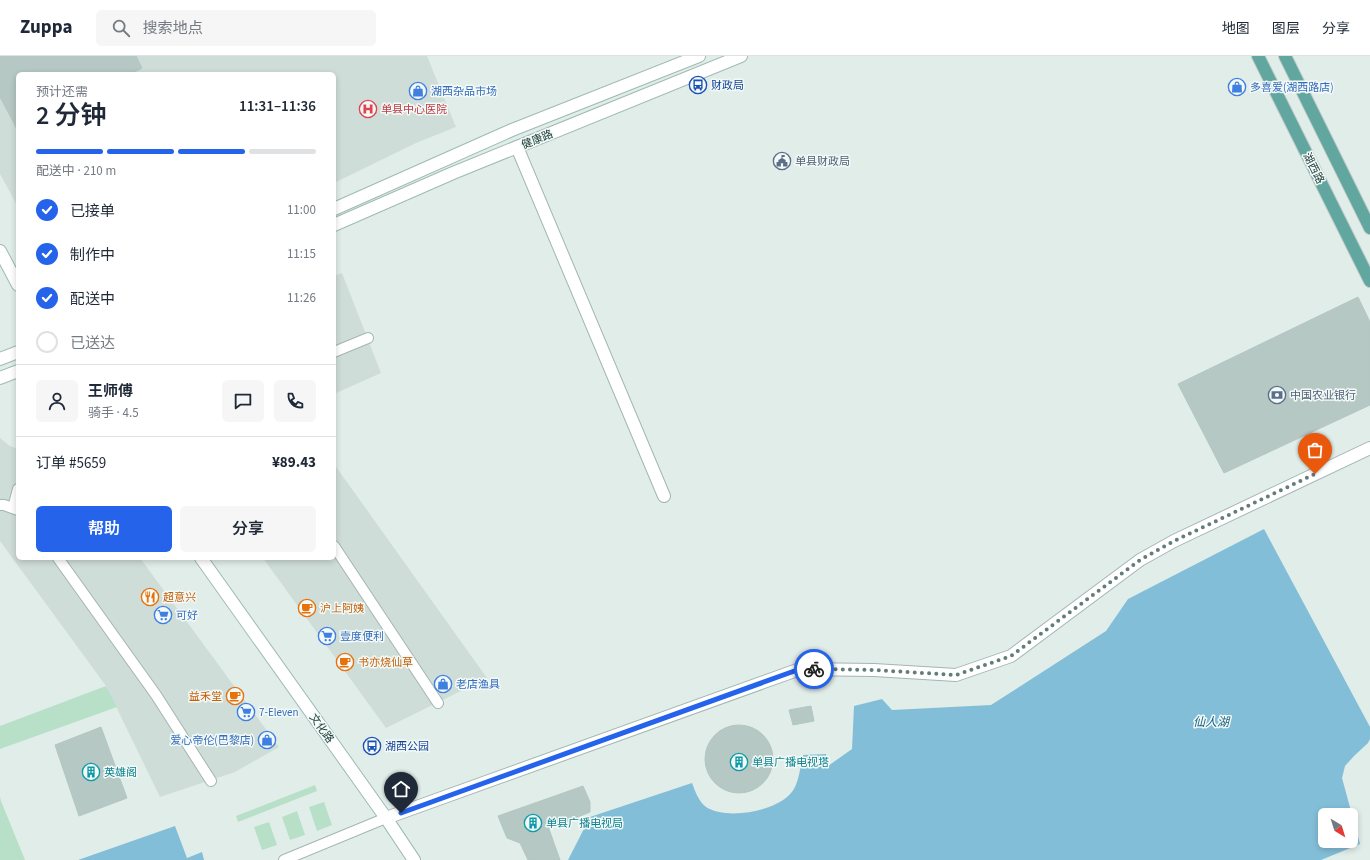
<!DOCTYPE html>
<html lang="zh">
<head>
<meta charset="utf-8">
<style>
	:root { --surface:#fff; --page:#f6f6f7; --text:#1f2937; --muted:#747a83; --line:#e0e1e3; --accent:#2563eb }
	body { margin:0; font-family:"Source Sans 3","Noto Sans SC",sans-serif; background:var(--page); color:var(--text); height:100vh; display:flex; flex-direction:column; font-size:15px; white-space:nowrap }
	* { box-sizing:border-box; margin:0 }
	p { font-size:13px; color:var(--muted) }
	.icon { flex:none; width:22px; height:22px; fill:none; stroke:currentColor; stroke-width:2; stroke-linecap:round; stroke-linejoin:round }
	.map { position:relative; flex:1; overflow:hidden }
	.sheet { position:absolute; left:16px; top:16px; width:320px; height:488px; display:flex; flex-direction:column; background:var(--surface); border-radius:6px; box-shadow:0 2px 6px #0003 }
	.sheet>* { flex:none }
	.needle { width:26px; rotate:142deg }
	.buttons { position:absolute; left:1318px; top:752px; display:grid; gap:8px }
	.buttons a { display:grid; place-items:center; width:40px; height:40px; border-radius:6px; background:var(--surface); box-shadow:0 2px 6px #0003; font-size:20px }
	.pin { position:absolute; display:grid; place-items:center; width:34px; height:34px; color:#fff; margin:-41px -17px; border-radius:50% 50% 50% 0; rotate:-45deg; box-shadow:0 0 4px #0007 }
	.pin .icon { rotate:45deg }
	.courier { position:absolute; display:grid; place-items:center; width:40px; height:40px; margin:-20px; border:3px solid #2563eb; border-radius:50%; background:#fff; color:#222; box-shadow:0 1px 5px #0007 }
	.overview em { font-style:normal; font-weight:600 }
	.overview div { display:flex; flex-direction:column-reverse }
	.overview { display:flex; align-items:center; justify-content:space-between; height:68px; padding:0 20px }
	h1 { font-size:26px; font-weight:600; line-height:30px }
	.bar { display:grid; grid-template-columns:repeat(4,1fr); gap:6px 4px; align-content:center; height:48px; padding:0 20px }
	.bar i { height:5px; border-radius:3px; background:var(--line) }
	.bar .on { background:var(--accent) }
	.bar p { grid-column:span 4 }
	.line { display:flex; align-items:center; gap:10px; padding:0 20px; border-top:1px solid var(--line) }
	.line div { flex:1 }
	.round { display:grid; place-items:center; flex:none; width:42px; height:42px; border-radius:6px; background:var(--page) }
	ol { padding:0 20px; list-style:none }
	li { display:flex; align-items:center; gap:12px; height:44px }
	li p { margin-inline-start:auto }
	li .icon { padding:4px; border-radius:50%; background:var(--accent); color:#fff; stroke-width:4 }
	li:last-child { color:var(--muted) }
	li i { width:22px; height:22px; border:2px solid var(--line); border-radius:50% }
	.cta { display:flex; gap:8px; margin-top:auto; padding:8px 20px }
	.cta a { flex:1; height:46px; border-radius:6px; background:var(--accent); color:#fff; font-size:16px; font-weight:600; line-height:46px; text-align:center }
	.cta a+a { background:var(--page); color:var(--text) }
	header { display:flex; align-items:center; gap:24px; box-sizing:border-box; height:56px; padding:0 20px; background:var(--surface); border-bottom:1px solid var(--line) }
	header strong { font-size:19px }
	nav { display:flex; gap:22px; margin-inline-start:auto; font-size:14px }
	.search { width:280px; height:36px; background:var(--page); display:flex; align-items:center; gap:10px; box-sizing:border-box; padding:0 14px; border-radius:6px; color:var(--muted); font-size:15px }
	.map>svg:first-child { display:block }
	.built { fill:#cfddd9 }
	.green { fill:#b8e0c9 }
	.water { fill:#83bed8; fill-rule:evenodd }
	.building { fill:#b6c8c3; stroke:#b3c7c2 }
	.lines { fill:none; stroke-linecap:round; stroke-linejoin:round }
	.pedestrian-casing { stroke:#a3b6b2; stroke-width:12 }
	.minor-casing { stroke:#a3b6b2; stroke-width:14 }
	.secondary-casing { stroke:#9ebab4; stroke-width:14 }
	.primary-casing { stroke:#c0cac8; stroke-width:14 }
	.pedestrian { stroke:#fff; stroke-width:10 }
	.minor { stroke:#fff; stroke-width:12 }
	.secondary { stroke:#fff; stroke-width:12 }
	.primary { stroke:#61a79f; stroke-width:12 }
	.done { stroke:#637d79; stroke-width:4; stroke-dasharray:0 7.2 }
	.route { stroke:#2563eb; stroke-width:5 }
	.labels { text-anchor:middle; stroke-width:3; stroke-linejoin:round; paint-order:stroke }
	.transit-label { font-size:11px; fill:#164399; stroke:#f2f9f7; text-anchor:start }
	.shop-label { font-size:11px; fill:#366cbe; stroke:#f2f9f7; text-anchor:start }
	.health-label { font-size:11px; fill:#be3a42; stroke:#f2f9f7; text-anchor:start }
	.street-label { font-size:11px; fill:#1f403c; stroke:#f2f9f7 }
	.service-label { font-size:11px; fill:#4e5e75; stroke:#f2f9f7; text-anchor:start }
	.food-label { font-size:11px; fill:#c56008; stroke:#f2f9f7; text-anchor:start }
	.culture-label { font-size:11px; fill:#0d838f; stroke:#f2f9f7; text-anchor:start }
	.water-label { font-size:12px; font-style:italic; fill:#145f81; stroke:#f2f9f7 }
</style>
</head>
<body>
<header>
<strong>Zuppa</strong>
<div class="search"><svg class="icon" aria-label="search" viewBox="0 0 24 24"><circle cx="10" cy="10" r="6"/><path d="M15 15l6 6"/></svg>搜索地点</div>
<nav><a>地图</a><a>图层</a><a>分享</a></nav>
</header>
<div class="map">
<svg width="1370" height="804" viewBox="0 0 1370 804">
	<rect width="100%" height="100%" fill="#e1ede9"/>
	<g class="built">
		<polygon points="0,0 427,0 456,71 416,87 334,127 334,18 18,18 18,151 0,118"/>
		<polygon points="342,217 381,317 334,338 334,220"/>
		<polygon points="0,382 10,390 18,393 18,502 140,502 279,691 235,716 160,741 106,630 0,485"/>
		<polygon points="334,408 487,622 386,672 263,502 334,502"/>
	</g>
	<g class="green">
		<polygon points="106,630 117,651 0,693 0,670"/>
		<polygon points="315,729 317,735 238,766 236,760"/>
		<polygon points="0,741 1,745 25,804 0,804"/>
		<polygon points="324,746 332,769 317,775 309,751"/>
		<polygon points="297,755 305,779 290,784 282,761"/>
		<polygon points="269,766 277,789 262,794 254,771"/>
	</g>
	<g class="water">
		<path d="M 1264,473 L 1370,671 L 1370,683 L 1368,687 L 1354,700 L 1345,710 L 1342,722 L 1360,788 L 1321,804 L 568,804 L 590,761 L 692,727 C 695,735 699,746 706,751 C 727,765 784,755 795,731 C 799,723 801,708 803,699 L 826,698 L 828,710 L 852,693 L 854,650 L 882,643 L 892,654 L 991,649 L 1106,575 L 1128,543 ZM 1325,759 L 1351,759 L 1351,785 L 1325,785 Z"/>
		<polygon points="175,770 187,802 202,796 204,804 78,804"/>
	</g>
	<g class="building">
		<polygon points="0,0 136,0 142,12 131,18 18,18 18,75 0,41"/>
		<polygon points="1358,241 1370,266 1370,349 1224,417 1178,328"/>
		<polygon points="811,650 814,665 793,669 789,654"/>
		<circle cx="739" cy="703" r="34"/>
		<polygon points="101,671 127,742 79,760 55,689"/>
		<polygon points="583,730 590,746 590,756 549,773 560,804 528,804 520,787 507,782 498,760"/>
	</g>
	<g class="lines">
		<defs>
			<g id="pedestrian">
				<polyline points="334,296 368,282"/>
				<polyline points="0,449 4,449 18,454"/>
				<polyline points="13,452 18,433"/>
				<polyline points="334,490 438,647"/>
				<polyline points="58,502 156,639 211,725"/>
				<polyline points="284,804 386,762"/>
			</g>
			<g id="minor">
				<polyline points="517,91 664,440"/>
				<polyline points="386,762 800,613 874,614 956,619 1011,600 1140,504 1174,485 1370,392"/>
			</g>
			<g id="secondary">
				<polyline points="334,153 512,74 699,0"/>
				<polyline points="334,169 453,117 741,0"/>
				<polyline points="0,195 18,229"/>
				<polyline points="0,303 18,296"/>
				<polyline points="0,322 18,315"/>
				<polyline points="201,502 386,762 414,804"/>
			</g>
			<g id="primary">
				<polyline points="1258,0 1370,225"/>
				<polyline points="1285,0 1370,172"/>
			</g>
		</defs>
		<use href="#pedestrian" class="pedestrian-casing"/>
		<use href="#minor" class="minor-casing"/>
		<use href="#secondary" class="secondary-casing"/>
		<use href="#primary" class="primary-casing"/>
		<use href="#pedestrian" class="pedestrian"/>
		<use href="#minor" class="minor"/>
		<use href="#secondary" class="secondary"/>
		<use href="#primary" class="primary"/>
	</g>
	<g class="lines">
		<polyline class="done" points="814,613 874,614 956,619 1011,600 1140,504 1174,485 1315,418"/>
		<polyline class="route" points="401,757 800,613 814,613"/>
	</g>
	<defs>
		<symbol id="bus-ring" viewBox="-11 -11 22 22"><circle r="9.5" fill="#f2f9f7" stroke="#1a4fb4" stroke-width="1.5"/><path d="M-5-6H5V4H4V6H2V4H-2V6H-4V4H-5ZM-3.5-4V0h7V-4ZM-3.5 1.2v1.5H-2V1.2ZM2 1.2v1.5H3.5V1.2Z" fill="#1a4fb4"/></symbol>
		<symbol id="shop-ring" viewBox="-11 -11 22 22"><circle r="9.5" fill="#f2f9f7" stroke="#3f7fe0" stroke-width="1.5"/><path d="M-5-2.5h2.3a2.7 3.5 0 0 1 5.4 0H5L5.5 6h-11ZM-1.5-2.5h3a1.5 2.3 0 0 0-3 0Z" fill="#3f7fe0"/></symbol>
		<symbol id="hospital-ring" viewBox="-11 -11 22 22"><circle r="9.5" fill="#f2f9f7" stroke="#e0444e" stroke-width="1.5"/><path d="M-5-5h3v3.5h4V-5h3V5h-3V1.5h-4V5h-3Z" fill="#e0444e"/></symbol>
		<symbol id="civic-ring" viewBox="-11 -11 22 22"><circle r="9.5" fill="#f2f9f7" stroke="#5c6f8a" stroke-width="1.5"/><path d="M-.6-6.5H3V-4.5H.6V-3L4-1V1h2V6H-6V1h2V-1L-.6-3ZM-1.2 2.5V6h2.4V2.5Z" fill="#5c6f8a"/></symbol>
		<symbol id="bank-ring" viewBox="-11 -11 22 22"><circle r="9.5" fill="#f2f9f7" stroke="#5c6f8a" stroke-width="1.5"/><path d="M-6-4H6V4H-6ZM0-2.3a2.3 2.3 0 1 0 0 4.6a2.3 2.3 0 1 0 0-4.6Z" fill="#5c6f8a"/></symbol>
		<symbol id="restaurant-ring" viewBox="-11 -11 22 22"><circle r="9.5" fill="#f2f9f7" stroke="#e8710a" stroke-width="1.5"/><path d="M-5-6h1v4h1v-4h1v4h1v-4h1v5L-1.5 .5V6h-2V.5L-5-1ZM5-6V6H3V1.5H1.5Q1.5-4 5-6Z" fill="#e8710a"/></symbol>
		<symbol id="cafe-ring" viewBox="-11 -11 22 22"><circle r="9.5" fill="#f2f9f7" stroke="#e8710a" stroke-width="1.5"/><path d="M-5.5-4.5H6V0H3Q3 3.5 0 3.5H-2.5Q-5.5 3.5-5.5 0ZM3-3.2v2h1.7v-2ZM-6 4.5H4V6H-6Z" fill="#e8710a"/></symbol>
		<symbol id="supermarket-ring" viewBox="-11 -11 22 22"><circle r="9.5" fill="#f2f9f7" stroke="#3f7fe0" stroke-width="1.5"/><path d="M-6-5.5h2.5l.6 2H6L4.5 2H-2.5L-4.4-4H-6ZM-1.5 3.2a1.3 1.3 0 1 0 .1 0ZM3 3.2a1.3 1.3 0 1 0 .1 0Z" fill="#3f7fe0"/></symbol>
		<symbol id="building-ring" viewBox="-11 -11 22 22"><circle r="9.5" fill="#f2f9f7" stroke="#0f9aa8" stroke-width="1.5"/><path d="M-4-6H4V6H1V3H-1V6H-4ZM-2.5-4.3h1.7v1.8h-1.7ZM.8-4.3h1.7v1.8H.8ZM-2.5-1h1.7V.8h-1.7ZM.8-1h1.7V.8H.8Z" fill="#0f9aa8"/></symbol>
	</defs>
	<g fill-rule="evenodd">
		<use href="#bus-ring" x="688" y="19" width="20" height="20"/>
		<use href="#shop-ring" x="1227" y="21" width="20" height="20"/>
		<use href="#shop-ring" x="408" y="25" width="20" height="20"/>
		<use href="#hospital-ring" x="358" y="43" width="20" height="20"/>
		<use href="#civic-ring" x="772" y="95" width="20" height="20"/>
		<use href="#bank-ring" x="1267" y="329" width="20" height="20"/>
		<use href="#restaurant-ring" x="140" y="531" width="20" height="20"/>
		<use href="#cafe-ring" x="297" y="542" width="20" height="20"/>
		<use href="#supermarket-ring" x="153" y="549" width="20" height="20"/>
		<use href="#supermarket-ring" x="317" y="570" width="20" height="20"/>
		<use href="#cafe-ring" x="335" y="596" width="20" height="20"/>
		<use href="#shop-ring" x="433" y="618" width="20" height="20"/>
		<use href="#cafe-ring" x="225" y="630" width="20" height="20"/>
		<use href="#supermarket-ring" x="236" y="646" width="20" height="20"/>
		<use href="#shop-ring" x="257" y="674" width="20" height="20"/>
		<use href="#bus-ring" x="362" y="680" width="20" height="20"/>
		<use href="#building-ring" x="729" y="696" width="20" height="20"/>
		<use href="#building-ring" x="81" y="706" width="20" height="20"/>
		<use href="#building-ring" x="523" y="757" width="20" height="20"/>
	</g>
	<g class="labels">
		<g class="transit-label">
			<text x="711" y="33">财政局</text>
			<text x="385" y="694">湖西公园</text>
		</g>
		<g class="shop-label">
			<text x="1250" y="35">多喜爱(湖西路店)</text>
			<text x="431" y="39">湖西杂品市场</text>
			<text x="176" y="563">可好</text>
			<text x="340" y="584">壹度便利</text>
			<text x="456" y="632">老店渔具</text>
			<text x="259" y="660">7-Eleven</text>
			<text x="254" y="688" text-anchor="end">爱心帝伦(巴黎店)</text>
		</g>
		<g class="health-label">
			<text x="381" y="57">单县中心医院</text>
		</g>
		<g class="street-label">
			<text transform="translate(537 83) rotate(-22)" y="4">健康路</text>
			<text transform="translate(1314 112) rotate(63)" y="4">湖西路</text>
			<text transform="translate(322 672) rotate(54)" y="4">文化路</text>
		</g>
		<g class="service-label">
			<text x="795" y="109">单县财政局</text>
			<text x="1290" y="343">中国农业银行</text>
		</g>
		<g class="food-label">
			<text x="163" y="545">超意兴</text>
			<text x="320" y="556">沪上阿姨</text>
			<text x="358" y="610">书亦烧仙草</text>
			<text x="222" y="644" text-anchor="end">益禾堂</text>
		</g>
		<g class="culture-label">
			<text x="752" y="710">单县广播电视塔</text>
			<text x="104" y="720">英雄阁</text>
			<text x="546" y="771">单县广播电视局</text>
		</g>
		<g class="water-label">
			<text x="1211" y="670">仙人湖</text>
		</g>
	</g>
</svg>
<div class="buttons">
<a><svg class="needle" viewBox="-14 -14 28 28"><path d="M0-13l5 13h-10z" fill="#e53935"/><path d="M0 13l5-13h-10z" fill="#747a83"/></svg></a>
</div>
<div class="pin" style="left:1315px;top:418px;background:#ea580c"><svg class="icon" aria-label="bag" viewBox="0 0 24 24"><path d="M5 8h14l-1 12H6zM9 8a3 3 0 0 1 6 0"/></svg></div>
<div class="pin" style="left:401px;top:757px;background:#1f2937"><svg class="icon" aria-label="home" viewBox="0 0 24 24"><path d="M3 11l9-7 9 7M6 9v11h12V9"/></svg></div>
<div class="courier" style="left:814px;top:613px"><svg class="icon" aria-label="bike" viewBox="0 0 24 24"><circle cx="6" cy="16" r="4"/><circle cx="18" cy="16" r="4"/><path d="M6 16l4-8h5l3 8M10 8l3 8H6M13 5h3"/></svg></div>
<section class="sheet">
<div class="overview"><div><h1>2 分钟</h1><p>预计还需</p></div><em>11:31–11:36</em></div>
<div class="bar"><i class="on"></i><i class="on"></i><i class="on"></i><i></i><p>配送中 · 210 m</p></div>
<ol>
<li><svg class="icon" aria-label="check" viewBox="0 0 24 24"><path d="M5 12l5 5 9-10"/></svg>已接单<p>11:00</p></li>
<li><svg class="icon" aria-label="check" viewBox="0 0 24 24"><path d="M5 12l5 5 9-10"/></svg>制作中<p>11:15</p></li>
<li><svg class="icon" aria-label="check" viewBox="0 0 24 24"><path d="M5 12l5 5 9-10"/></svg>配送中<p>11:26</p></li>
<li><i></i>已送达</li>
</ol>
<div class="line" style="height:72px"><a class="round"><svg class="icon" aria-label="person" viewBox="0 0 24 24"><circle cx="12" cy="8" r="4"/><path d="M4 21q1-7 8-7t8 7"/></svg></a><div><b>王师傅</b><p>骑手 · 4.5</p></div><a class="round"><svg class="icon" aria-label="chat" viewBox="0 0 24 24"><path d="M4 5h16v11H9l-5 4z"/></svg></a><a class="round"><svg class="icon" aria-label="phone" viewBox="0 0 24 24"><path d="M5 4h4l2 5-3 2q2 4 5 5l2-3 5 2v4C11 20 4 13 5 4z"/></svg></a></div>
<div class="line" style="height:52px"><div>订单 #5659</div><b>¥89.43</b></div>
<div class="cta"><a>帮助</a><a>分享</a></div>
</section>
</div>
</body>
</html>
